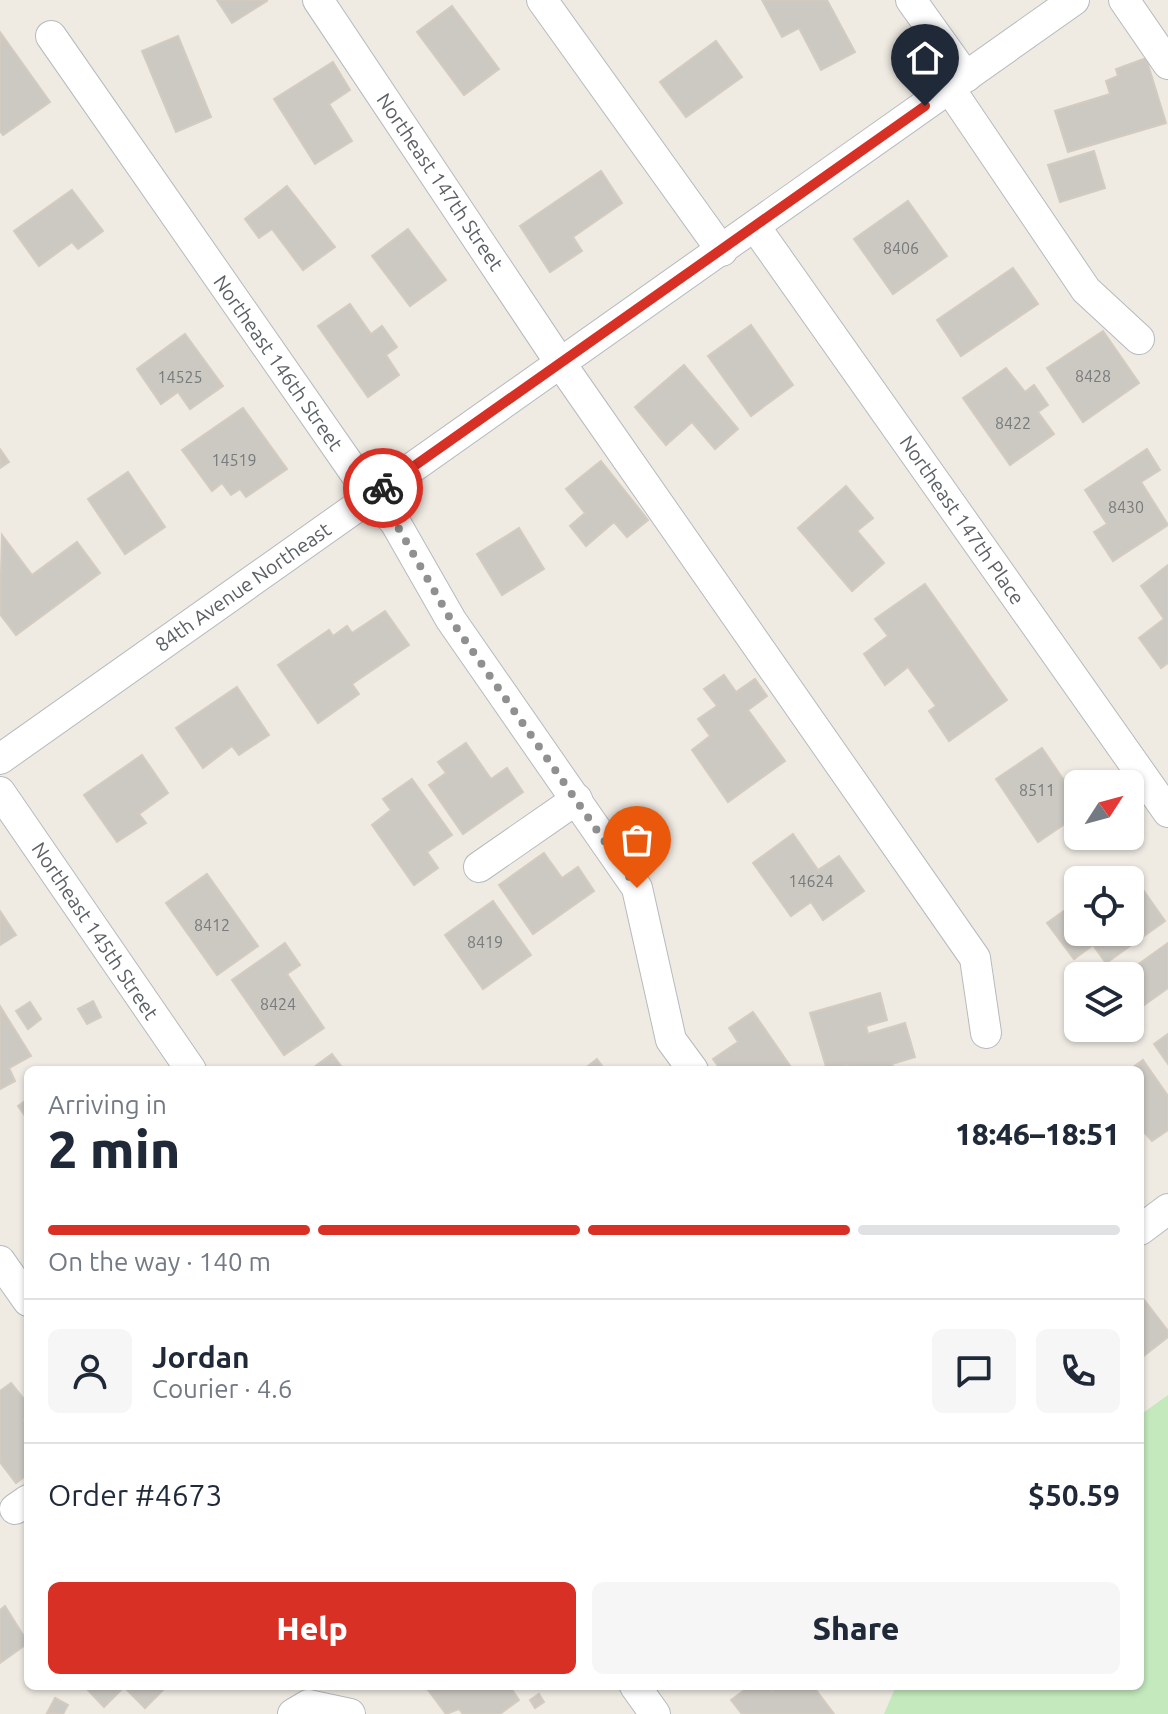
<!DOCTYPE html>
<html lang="en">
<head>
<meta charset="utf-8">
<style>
	:root { --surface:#fff; --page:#f6f6f7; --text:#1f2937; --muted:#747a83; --line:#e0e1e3; --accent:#d93025 }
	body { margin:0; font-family:Ubuntu,sans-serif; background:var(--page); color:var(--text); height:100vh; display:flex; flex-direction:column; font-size:30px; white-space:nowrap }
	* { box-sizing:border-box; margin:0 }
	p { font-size:26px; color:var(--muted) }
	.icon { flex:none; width:44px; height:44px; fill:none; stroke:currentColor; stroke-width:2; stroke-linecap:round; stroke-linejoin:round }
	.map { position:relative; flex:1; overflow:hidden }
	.details { position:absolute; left:24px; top:1066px; width:1120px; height:624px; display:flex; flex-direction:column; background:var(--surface); border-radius:12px; box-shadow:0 2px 6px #0004 }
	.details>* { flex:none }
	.needle { width:52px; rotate:54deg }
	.fabs { position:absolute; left:1064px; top:770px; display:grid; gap:16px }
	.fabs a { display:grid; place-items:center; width:80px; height:80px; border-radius:12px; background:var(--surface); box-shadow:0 2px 6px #0004; font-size:40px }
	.pin { position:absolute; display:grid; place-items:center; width:68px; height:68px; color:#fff; margin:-82px -34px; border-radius:50% 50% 50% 0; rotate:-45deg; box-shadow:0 0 8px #0007 }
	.pin .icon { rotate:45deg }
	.courier { position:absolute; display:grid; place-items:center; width:80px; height:80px; margin:-40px; border:6px solid #d93025; border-radius:50%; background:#fff; color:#222; box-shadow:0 2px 10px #0007 }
	.head em { font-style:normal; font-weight:800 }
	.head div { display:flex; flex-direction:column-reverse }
	.head { display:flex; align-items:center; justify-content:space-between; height:136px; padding:0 24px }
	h1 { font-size:52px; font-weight:800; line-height:60px }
	.bar { display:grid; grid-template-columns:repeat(4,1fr); gap:12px 8px; align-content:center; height:96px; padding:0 24px }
	.bar i { height:10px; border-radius:6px; background:var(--line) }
	.bar .current { background:var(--accent) }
	.bar p { grid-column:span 4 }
	.line { display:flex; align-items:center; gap:20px; padding:0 24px; border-top:2px solid var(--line) }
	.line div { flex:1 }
	.round { display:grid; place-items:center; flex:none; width:84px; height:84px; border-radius:12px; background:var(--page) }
	.cta { display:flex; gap:16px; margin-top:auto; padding:16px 24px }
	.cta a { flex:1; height:92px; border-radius:12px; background:var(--accent); color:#fff; font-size:32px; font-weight:800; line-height:92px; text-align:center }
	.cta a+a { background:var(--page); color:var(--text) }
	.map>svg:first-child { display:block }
	.green { fill:#c3e9bd }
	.building { fill:#ccc8c2; stroke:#d4cbc0; stroke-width:2 }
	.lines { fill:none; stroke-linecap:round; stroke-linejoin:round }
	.minor-casing { stroke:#b6babe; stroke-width:32 }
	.minor { stroke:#fff; stroke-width:30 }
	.done { stroke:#8f9191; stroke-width:8; stroke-dasharray:0 14.4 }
	.route { stroke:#d93025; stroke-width:10 }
	.labels { text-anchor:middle; stroke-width:6; stroke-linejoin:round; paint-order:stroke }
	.number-label { font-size:16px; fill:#777b7c }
	.street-label { font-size:20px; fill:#5b6165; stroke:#fff }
</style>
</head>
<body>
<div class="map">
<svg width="1168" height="1714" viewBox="0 0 1168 1714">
	<rect width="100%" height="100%" fill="#efebe3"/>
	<polygon class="green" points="1168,1395 1168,1714 884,1714 896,1686 1140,1686 1140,1415"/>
	<g class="building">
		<polygon points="217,0 267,0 267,1 232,23"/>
		<polygon points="762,0 827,0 855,52 821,70 799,28 782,37"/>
		<polygon points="452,6 499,69 464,95 417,32"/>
		<polygon points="0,32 50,102 3,135 0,131"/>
		<polygon points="178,36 211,117 176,132 142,51"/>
		<polygon points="716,41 742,77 686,117 660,82"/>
		<polygon points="1146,58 1166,123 1068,152 1055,111 1110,94 1106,81 1118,76 1116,69"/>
		<polygon points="333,62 350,90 329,104 352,141 315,164 274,99"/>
		<polygon points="1094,151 1105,188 1060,202 1048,165"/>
		<polygon points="601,171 622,203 573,237 582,251 550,272 520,226"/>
		<polygon points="287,186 335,247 303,270 272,229 259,238 245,219"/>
		<polygon points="72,190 103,231 78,249 72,242 39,266 14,231"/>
		<polygon points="908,201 947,256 893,294 854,239"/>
		<polygon points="408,229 446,280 410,306 372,256"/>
		<polygon points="1013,268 1038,304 961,356 937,320"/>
		<polygon points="350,304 371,334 382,326 397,347 386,355 399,375 368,397 318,326"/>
		<polygon points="751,325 793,385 751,416 708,356"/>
		<polygon points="1103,331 1139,383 1083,422 1047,368"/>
		<polygon points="185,334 223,386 190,409 178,392 161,404 137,369"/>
		<polygon points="684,365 738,429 715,449 692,422 666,445 635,407"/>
		<polygon points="1006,368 1025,392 1034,385 1048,405 1038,412 1054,434 1010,465 963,398"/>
		<polygon points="243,408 287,469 246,497 240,489 231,495 222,483 212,491 182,450"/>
		<polygon points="0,449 9,462 0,468"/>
		<polygon points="1147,449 1160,470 1141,482 1168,525 1113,561 1094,532 1107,524 1085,490"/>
		<polygon points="601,461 648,520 627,537 614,522 586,546 570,526 585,513 566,489"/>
		<polygon points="128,472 165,527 125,554 88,499"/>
		<polygon points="846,486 873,518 857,531 884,563 852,591 798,528"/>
		<polygon points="519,528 544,569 502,595 477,554"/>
		<polygon points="2,535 32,575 77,542 100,573 16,635 0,614"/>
		<polygon points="1168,565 1168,663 1161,668 1139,638 1164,619 1141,586"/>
		<polygon points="925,584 1007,700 949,741 929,711 936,706 908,667 885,685 864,654 888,636 875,619"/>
		<polygon points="385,611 409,645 352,684 359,694 318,723 278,665 329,630 333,636 347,626 352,633"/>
		<polygon points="724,675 736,692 755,679 767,696 748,710 785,761 728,802 692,750 710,736 698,719 717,706 704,689"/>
		<polygon points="237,687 269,735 239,755 232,746 203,768 176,728"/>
		<polygon points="466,743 491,779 507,768 523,792 463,834 429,785 446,773 438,762"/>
		<polygon points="1042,748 1078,801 1078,815 1038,842 996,779"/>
		<polygon points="142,755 168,793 139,814 146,823 117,842 84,795"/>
		<polygon points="412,779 452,835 427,852 438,868 414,885 372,825 391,810 383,799"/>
		<polygon points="793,834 818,870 839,856 864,891 823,920 811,902 791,916 753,863"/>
		<polygon points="544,853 562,878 578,867 594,891 533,934 499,885"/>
		<polygon points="1127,867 1165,921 1106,963 1093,945 1074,959 1047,923 1078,901 1078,932 1130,932 1130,880 1108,880"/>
		<polygon points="207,874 258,946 217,975 166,903"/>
		<polygon points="493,901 531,955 483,989 445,935"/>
		<polygon points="0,911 16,935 0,945"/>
		<polygon points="285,943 300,965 287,974 324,1028 284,1055 232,980"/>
		<polygon points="1168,943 1168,988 1130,1015 1130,976 1122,976"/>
		<polygon points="880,993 887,1020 866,1026 868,1034 905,1023 915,1057 892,1064 894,1070 849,1070 848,1065 827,1070 810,1013"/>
		<polygon points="93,1001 101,1017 87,1024 78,1009"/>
		<polygon points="30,1002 41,1019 28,1029 16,1011"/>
		<polygon points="0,1006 31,1056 9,1068 15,1081 0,1089"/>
		<polygon points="753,1012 793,1070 721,1070 713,1059 738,1042 729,1028"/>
		<polygon points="1168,1034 1168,1064 1154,1044"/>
		<polygon points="332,1054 344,1070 310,1070"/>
		<polygon points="597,1059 605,1070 583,1070"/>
		<polygon points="1143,1060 1168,1096 1168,1130 1152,1141 1140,1128 1140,1070 1129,1070"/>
		<polygon points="28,1099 28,1120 18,1106"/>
		<polygon points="1142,1297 1168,1331 1168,1337 1140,1359"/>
		<polygon points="11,1383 28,1404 28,1416 23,1420 28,1427 28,1474 16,1483 0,1462 0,1391"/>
		<polygon points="5,1606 28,1643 0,1663 0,1610"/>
		<polygon points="88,1686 167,1686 145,1708 124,1687 104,1707 86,1688"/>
		<polygon points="433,1686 514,1686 511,1688 519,1700 500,1714 463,1714 459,1709 446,1714 428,1690"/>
		<polygon points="750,1686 768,1686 772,1692 780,1686 813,1686 834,1714 742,1714 731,1700"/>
		<polygon points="539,1694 544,1702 535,1708 530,1700"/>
		<polygon points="55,1698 68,1705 63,1714 47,1713"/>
	</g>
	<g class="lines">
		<defs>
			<g id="minor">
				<polyline points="318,0 561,364 975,958 986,1033"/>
				<polyline points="542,0 722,251"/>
				<polyline points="911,0 966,77"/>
				<polyline points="1124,0 1168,64"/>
				<polyline points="51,36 371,496 395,522 451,620 637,888 671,1040 693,1070"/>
				<polyline points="950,89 1086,290 1139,339"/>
				<polyline points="756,228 1168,812"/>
				<polyline points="0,759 1074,0"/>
				<polyline points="0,792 191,1070"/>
				<polyline points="479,867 577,799"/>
				<polyline points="1140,1230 1168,1209"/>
				<polyline points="0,1261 28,1301"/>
				<polyline points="15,1509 28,1500"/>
				<polyline points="635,1686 655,1714"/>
				<polyline points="293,1714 308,1705 350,1714"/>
			</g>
		</defs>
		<use href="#minor" class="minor-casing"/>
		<use href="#minor" class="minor"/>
	</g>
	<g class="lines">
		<polyline class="done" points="383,488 371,496 395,522 451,620 637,888"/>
		<polyline class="route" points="383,488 925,106"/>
	</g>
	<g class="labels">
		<g class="number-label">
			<text x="901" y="254">8406</text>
			<text x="1093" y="382">8428</text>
			<text x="180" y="383">14525</text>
			<text x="1013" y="429">8422</text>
			<text x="234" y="466">14519</text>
			<text x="1126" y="513">8430</text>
			<text x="1037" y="796">8511</text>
			<text x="811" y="887">14624</text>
			<text x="212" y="931">8412</text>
			<text x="485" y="948">8419</text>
			<text x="278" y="1010">8424</text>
		</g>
		<g class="street-label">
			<text transform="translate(440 182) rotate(56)" y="7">Northeast 147th Street</text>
			<text transform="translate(278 363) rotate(55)" y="7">Northeast 146th Street</text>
			<text transform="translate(962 520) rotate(55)" y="7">Northeast 147th Place</text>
			<text transform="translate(243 587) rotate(-35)" y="7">84th Avenue Northeast</text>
			<text transform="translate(95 931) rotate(56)" y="7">Northeast 145th Street</text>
		</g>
	</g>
</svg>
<div class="fabs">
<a><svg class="needle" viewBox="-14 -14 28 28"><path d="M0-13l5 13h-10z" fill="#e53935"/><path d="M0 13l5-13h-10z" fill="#747a83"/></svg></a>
<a><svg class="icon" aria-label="locate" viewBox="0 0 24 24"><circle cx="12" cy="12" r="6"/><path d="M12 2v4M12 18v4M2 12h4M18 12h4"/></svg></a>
<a><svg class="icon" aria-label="layers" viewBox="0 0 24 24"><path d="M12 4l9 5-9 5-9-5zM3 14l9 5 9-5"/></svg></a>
</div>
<div class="pin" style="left:637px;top:888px;background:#ea580c"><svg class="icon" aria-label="bag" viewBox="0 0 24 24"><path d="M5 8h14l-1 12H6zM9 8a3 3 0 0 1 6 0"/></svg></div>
<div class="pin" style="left:925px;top:106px;background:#1f2937"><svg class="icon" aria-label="home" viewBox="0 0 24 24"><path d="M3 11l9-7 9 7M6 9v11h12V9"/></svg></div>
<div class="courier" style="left:383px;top:488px"><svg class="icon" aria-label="bike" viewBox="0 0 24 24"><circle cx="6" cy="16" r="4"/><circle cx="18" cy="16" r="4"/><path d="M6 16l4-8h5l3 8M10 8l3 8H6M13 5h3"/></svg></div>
<section class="details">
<div class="head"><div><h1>2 min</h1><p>Arriving in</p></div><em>18:46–18:51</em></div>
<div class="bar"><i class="current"></i><i class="current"></i><i class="current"></i><i></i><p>On the way · 140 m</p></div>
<div class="line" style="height:144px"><a class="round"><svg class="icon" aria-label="person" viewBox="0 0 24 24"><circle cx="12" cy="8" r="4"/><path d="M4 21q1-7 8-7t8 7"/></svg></a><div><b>Jordan</b><p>Courier · 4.6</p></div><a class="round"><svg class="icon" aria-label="chat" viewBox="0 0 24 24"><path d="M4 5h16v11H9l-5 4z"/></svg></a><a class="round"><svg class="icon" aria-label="phone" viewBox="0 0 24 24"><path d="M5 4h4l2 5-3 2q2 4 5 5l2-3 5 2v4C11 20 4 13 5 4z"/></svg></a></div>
<div class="line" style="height:104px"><div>Order #4673</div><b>$50.59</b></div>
<div class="cta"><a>Help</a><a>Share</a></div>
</section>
</div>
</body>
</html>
